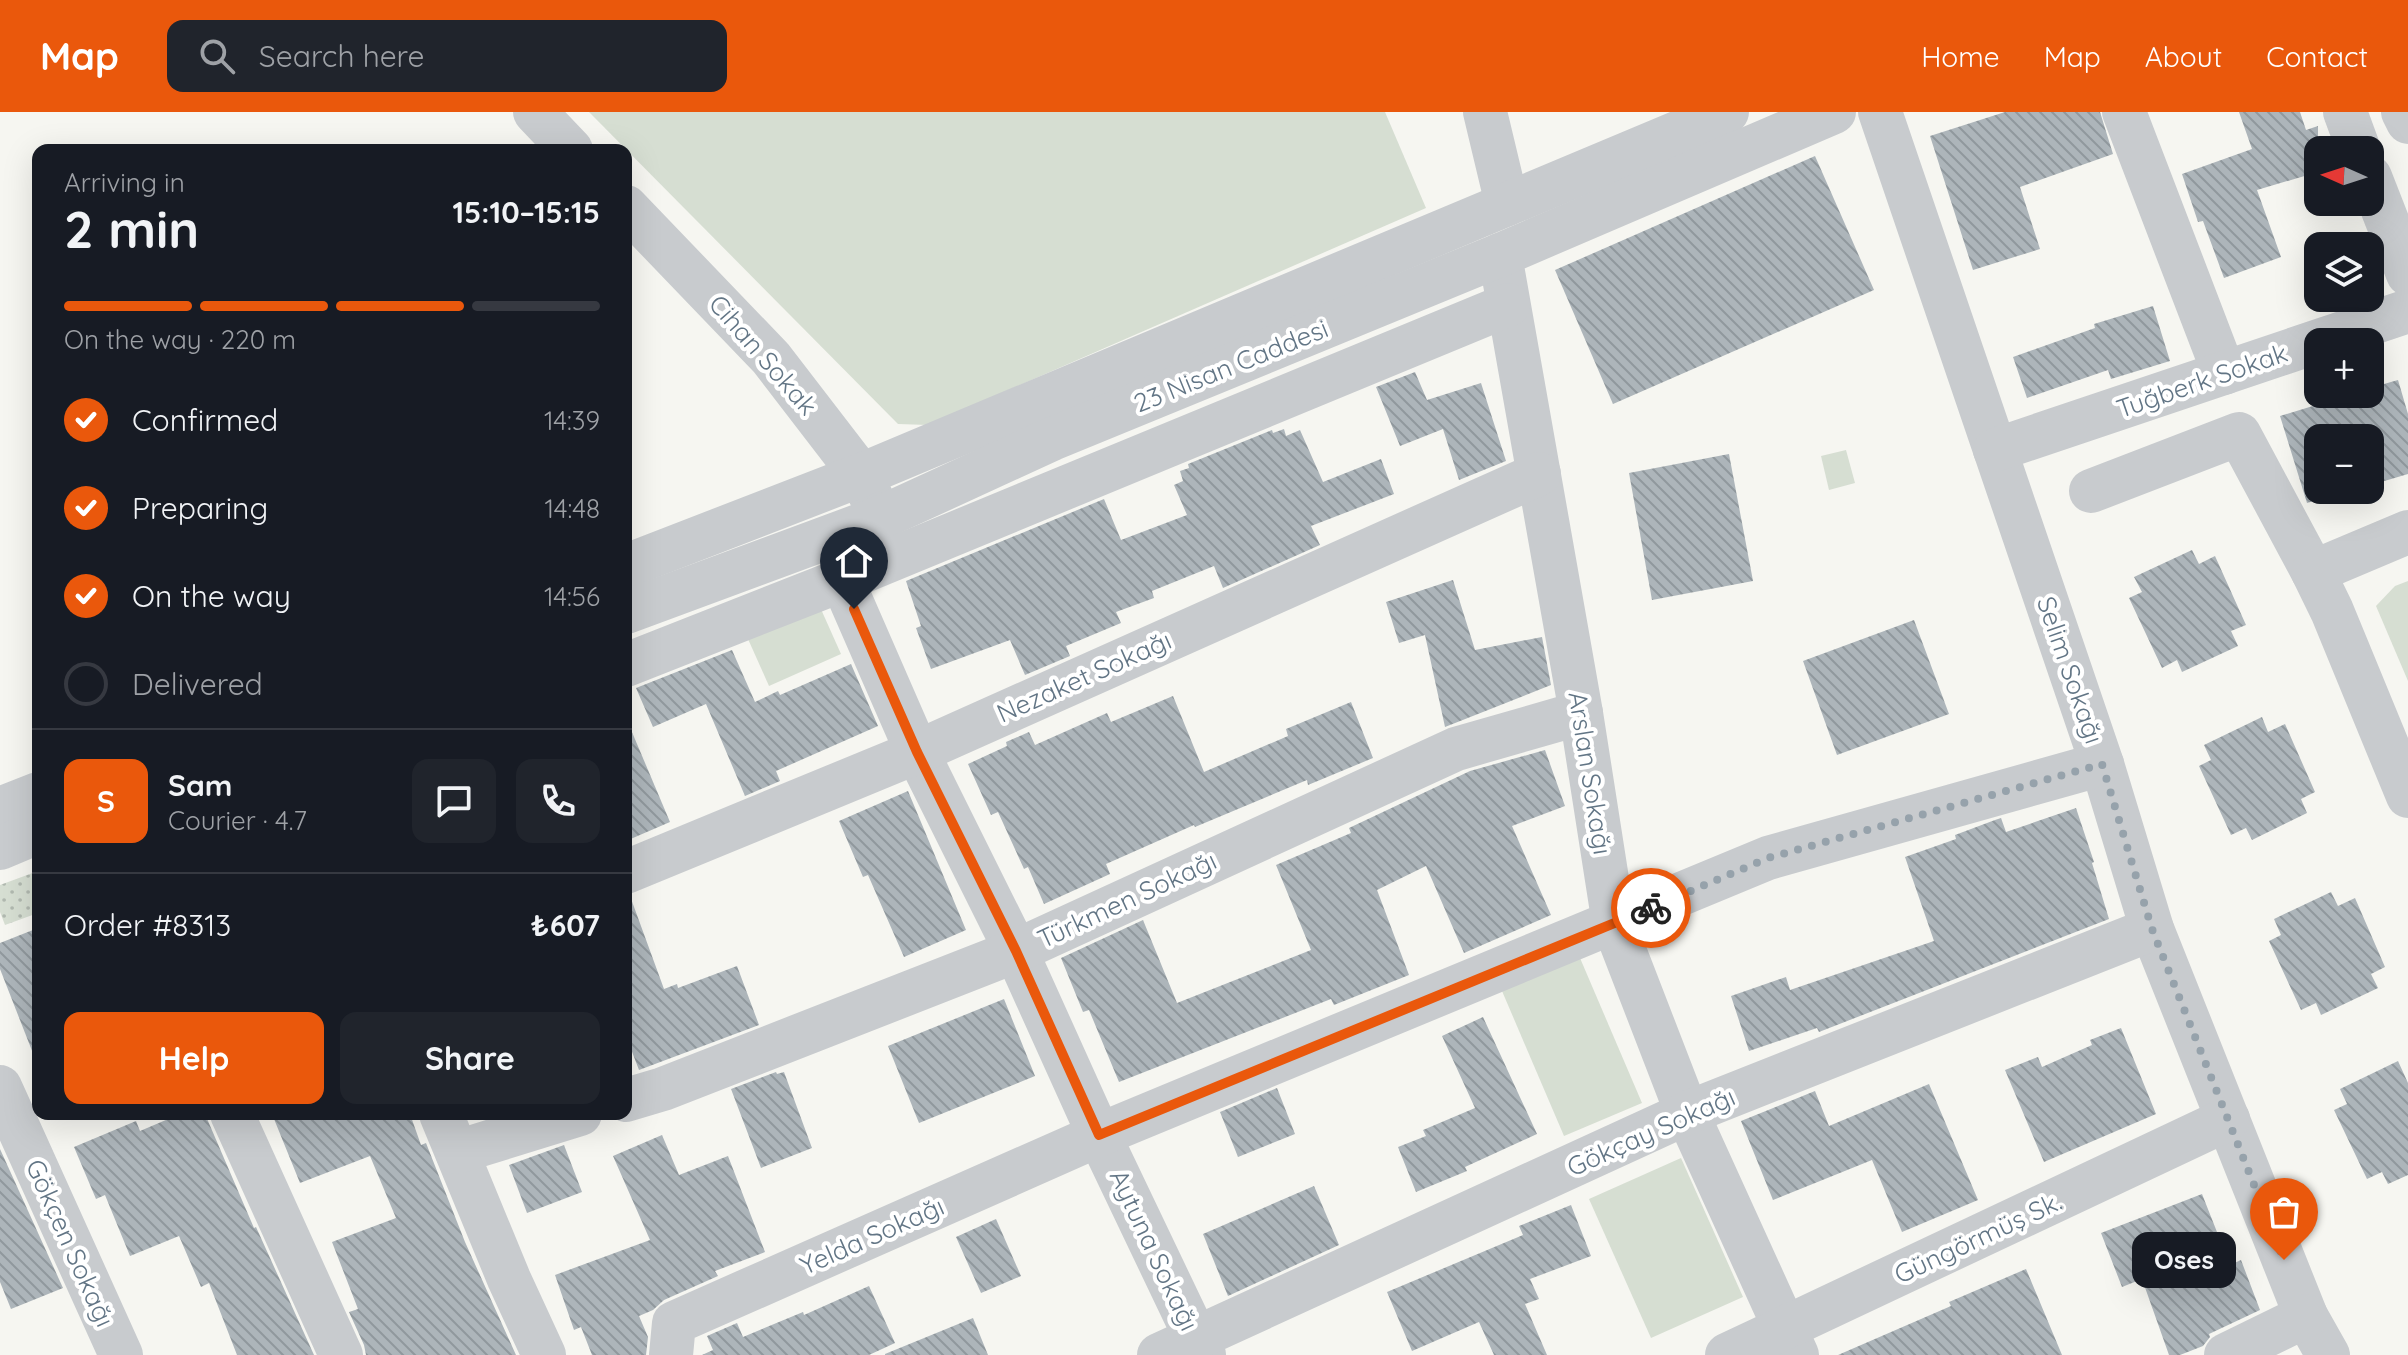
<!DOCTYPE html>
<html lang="en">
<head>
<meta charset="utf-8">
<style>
	:root { --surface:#171b24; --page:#20242c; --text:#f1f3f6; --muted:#9ea1a6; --line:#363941; --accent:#ea580c }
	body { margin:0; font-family:Quicksand,sans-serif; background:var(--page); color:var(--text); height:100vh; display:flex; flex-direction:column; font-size:30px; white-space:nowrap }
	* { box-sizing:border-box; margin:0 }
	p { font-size:26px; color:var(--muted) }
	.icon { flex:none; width:44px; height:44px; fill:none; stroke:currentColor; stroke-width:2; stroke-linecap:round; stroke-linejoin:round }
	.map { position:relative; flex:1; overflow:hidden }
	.sheet { position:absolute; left:32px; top:32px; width:600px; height:976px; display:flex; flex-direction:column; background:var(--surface); border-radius:16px; box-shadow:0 8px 32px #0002 }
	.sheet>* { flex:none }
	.needle { width:52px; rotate:273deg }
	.fabs { position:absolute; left:2304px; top:24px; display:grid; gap:16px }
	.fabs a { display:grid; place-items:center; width:80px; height:80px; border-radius:16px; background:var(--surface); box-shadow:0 8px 32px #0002; font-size:40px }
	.pin { position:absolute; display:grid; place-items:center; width:68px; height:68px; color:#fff; margin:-82px -34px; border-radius:50% 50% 50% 0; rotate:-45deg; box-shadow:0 0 8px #0007 }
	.pin .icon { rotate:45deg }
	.courier { position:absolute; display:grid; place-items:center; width:80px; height:80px; margin:-40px; border:6px solid #ea580c; border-radius:50%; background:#fff; color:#222; box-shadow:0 2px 10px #0007 }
	.bubble { position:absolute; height:56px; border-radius:16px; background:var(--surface); box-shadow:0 8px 32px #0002; font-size:26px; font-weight:800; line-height:56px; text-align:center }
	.overview em { font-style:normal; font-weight:800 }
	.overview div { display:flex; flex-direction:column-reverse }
	.overview { display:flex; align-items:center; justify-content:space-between; height:136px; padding:0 32px }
	h1 { font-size:52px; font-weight:800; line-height:60px }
	.bar { display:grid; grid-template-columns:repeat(4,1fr); gap:12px 8px; align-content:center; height:96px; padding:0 32px }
	.bar i { height:10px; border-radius:6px; background:var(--line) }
	.bar .active { background:var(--accent) }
	.bar p { grid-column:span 4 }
	.line { display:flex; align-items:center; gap:20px; padding:0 32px; border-top:2px solid var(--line) }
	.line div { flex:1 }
	.round { display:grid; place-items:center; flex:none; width:84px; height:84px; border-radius:16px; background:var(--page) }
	ol { padding:0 32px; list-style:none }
	li { display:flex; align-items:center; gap:24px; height:88px }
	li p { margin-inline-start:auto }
	li .icon { padding:8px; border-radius:50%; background:var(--accent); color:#fff; stroke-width:4 }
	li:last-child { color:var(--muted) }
	li i { width:44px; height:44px; border:4px solid var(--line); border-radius:50% }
	.cta { display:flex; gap:16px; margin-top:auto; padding:16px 32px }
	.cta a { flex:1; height:92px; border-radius:16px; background:var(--accent); color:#fff; font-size:32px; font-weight:800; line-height:92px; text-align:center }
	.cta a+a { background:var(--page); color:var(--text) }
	header { display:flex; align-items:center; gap:48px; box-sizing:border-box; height:112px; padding:0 40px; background:var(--accent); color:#fff }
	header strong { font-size:38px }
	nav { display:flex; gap:44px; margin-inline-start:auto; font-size:28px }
	.search { width:560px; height:72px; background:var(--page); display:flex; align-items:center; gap:20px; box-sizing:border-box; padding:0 28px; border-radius:16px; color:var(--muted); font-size:30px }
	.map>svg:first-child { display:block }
	.green { fill:#d6ded2 }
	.garden { fill:url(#garden-dots) }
	.building { fill:url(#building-back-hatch) }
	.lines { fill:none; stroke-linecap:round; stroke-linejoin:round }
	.minor { stroke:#c8cbce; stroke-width:44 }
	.done { stroke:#96a2ab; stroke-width:8; stroke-dasharray:0 14.4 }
	.route { stroke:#ea580c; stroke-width:10 }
	.labels { text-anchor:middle; stroke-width:8; stroke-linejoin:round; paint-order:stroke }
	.street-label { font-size:26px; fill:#627585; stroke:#fff }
</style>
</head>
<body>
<header>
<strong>Map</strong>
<div class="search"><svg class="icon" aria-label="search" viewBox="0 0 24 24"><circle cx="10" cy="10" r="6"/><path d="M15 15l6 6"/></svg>Search here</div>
<nav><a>Home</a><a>Map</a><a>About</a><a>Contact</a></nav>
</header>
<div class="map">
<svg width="2408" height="1243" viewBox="0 0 2408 1243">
	<defs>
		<pattern id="garden-dots" width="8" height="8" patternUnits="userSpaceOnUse" patternTransform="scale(2)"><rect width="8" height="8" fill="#d6ded2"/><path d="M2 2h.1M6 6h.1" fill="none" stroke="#b1b9b0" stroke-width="1.8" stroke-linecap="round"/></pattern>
		<pattern id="building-back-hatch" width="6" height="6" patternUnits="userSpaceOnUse" patternTransform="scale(2)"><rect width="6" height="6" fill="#adb5ba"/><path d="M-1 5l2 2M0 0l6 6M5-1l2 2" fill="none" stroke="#90989d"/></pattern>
	</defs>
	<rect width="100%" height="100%" fill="#f6f6f1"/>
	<g class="green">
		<polygon points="589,0 1385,0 1426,96 928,313 898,312"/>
		<polygon points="1846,338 1855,371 1829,378 1821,344"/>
		<polygon points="2408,469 2408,569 2376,494 2395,474"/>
		<polygon points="820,495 841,542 769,574 748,527"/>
		<polygon points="1580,846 1642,991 1564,1024 1502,879"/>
		<polygon points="1681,1046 1743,1185 1651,1226 1589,1087"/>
	</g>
	<polygon class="garden" points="38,759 38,801 5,813 0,800 0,773"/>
	<g class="building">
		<polygon points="2005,0 2100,0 2113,42 2020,75 2040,137 1973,158 1930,24"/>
		<polygon points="2239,0 2300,0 2306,18 2318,14 2318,60 2257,78 2281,145 2224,166 2203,109 2198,110 2182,62 2252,37"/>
		<polygon points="1815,44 1874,178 1613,292 1555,158"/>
		<polygon points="2153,194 2170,249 2111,267 2108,258 2027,286 2013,245 2095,216 2094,212"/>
		<polygon points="1415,260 1427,288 1481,271 1506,349 1459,368 1443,317 1400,334 1376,275"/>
		<polygon points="2398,268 2408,302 2408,362 2371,373 2370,326 2318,326 2318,378 2351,378 2307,391 2280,304 2352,282 2370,282 2370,276"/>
		<polygon points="1284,317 1286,324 1300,318 1323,370 1381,347 1394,382 1311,414 1320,433 1223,476 1214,454 1152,479 1154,486 1116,500 1121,511 1066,534 1070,544 1025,563 1010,528 931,557 916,516 921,514 906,469 1104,387 1121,428 1187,403 1174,373 1183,369 1180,359 1189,356 1188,352 1272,318 1273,321"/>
		<polygon points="1729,342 1753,469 1652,488 1629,361"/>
		<polygon points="2192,438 2199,452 2215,444 2246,513 2231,519 2238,534 2182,560 2177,548 2162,556 2129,486 2142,480 2134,465"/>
		<polygon points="1453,468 1475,538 1542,525 1551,573 1445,615 1425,523 1399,531 1386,490"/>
		<polygon points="1914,508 1949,602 1837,643 1803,549"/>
		<polygon points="732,538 755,590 778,579 780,583 851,552 878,614 776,659 780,669 745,684 706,592 653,615 636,576"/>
		<polygon points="1173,584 1204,660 1288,624 1286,617 1351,590 1373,646 1308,673 1307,668 1195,715 1194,713 1106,752 1110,762 1044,792 1028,755 1024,757 998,700 991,703 968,652 1007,634 1006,630 1029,620 1035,633 1107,601 1111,610"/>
		<polygon points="2262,605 2268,620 2285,612 2315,680 2301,687 2307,701 2252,728 2246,716 2231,723 2199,654 2211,648 2204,633"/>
		<polygon points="626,606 670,710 626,729"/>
		<polygon points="1545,638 1565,694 1512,714 1551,803 1464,841 1426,754 1377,778 1409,863 1334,893 1331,887 1119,970 1089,898 1083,900 1061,846 1143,808 1177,891 1311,838 1276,753 1351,721 1349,716 1470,659"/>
		<polygon points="908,679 966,818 904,845 868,763 863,765 839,709"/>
		<polygon points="2076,696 2094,750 2092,751 2109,807 1819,920 1817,916 1749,939 1731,884 1786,865 1790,878 1934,829 1905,745 1956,727 1955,723 1995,708 2001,706 2006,720"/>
		<polygon points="2331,780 2338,794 2355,786 2385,855 2371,862 2378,876 2321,903 2316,891 2301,898 2269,829 2281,823 2274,807"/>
		<polygon points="626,784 630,784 664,877 677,872 678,876 737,854 759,913 639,958 626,924"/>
		<polygon points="38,816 38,949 36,949 0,857 0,831"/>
		<polygon points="1004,887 1035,964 919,1011 888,934"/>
		<polygon points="1483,905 1537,1022 1465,1055 1467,1059 1416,1080 1398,1035 1426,1024 1423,1018 1475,996 1442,924"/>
		<polygon points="2121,916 2156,1002 2044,1050 2005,958 2038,945 2042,955 2092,933 2090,928"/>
		<polygon points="2398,949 2408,971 2408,1063 2388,1072 2382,1060 2367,1067 2334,998 2347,992 2340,977"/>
		<polygon points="776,960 777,962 784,960 812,1036 761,1056 731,977"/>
		<polygon points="1929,972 1978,1088 1902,1120 1872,1048 1773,1088 1741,1009 1815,979 1829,1014"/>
		<polygon points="1277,976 1295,1022 1238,1045 1220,1000"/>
		<polygon points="180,1002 205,1002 254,1116 256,1115 314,1243 237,1243 209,1171 201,1175 179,1124 130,1144 105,1083 96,1087 74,1035 136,1009 140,1019"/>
		<polygon points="272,1002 410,1002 421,1033 426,1031 465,1130 516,1243 366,1243 364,1233 349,1200 358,1197 332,1130 396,1106 370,1044 300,1071"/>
		<polygon points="662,1023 679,1063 728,1044 765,1140 715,1159 718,1164 664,1188 653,1198 639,1204 648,1225 646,1243 592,1243 581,1215 574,1218 555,1163 650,1128 613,1044"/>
		<polygon points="564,1033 582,1080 527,1101 509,1053"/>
		<polygon points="0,1037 63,1176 11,1197 0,1170"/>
		<polygon points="1314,1074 1339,1133 1228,1184 1203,1122"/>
		<polygon points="2202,1082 2230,1153 2241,1148 2260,1198 2209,1222 2210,1225 2203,1234 2180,1243 2169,1243 2142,1167 2122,1175 2101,1121"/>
		<polygon points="1571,1093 1591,1144 1530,1167 1539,1187 1525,1192 1547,1243 1494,1243 1479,1210 1412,1239 1387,1180 1523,1123 1519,1114"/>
		<polygon points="996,1107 1021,1164 981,1181 956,1125"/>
		<polygon points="2026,1157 2062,1243 1838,1243 1951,1194 1949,1190"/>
		<polygon points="869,1174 895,1231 869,1243 702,1243 713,1238 707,1224 737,1211 743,1225 803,1200 804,1203"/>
		<polygon points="973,1206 988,1243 885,1243 885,1242"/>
	</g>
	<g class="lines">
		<g class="minor">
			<polyline points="535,0 571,38"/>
			<polyline points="1485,0 1507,92"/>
			<polyline points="1880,0 2102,652 2152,817 2306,1204 2328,1243"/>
			<polyline points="2124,0 2224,261"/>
			<polyline points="2345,0 2359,38"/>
			<polyline points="2403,0 2408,10"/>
			<polyline points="2370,65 2408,162"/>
			<polyline points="626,95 771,246 861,363 873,389"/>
			<polyline points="1500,143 1581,601 1614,812 1687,1001 1797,1243"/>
			<polyline points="1995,338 2408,199"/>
			<polyline points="2091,379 2239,322 2313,460"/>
			<polyline points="2408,420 2313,460 2332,499 2408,684"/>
			<polyline points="626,454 861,363 1727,0"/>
			<polyline points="842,468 917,640 1016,839 1099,1023 1204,1243"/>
			<polyline points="626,500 880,406 1052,327 1500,143 1834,0"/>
			<polyline points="626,553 842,468 1508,193"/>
			<polyline points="0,697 38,682"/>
			<polyline points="0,736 38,720"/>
			<polyline points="626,760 917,640 1539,362"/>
			<polyline points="0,975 121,1243"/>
			<polyline points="626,988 663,977 1016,839 1456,637 1581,601"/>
			<polyline points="232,1002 341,1243"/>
			<polyline points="441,1002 509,1167 544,1243"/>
			<polyline points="457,1040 580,1002"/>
			<polyline points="671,1243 674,1211 1099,1023 1768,746 2102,652"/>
			<polyline points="1159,1243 1687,1001 2152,817"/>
			<polyline points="1727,1243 2228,1007"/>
			<polyline points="2226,1243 2306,1204"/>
		</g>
	</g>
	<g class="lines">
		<polyline class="done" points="1651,796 1768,746 2102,652 2152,817 2284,1148"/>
		<polyline class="route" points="854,497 917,640 1016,839 1099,1023 1651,796"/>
	</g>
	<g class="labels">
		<g class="street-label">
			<text transform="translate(763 243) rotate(49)" y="9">Cihan Sokak</text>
			<text transform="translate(1231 254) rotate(-22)" y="9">23 Nisan Caddesi</text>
			<text transform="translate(2202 269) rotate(-19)" y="9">Tuğberk Sokak</text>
			<text transform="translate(2070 558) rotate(71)" y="9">Selim Sokağı</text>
			<text transform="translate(1084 565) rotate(-24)" y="9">Nezaket Sokağı</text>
			<text transform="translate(1590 661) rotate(81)" y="9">Arslan Sokağı</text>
			<text transform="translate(1127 788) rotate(-25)" y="9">Türkmen Sokağı</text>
			<text transform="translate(1651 1020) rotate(-24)" y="9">Gökçay Sokağı</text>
			<text transform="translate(872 1124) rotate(-24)" y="9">Yelda Sokağı</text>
			<text transform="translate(1978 1126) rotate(-25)" y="9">Güngörmüş Sk.</text>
			<text transform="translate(70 1131) rotate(66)" y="9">Gökçen Sokağı</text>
			<text transform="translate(1154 1138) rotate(65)" y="9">Aytuna Sokağı</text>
		</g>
	</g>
</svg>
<div class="fabs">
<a><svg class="needle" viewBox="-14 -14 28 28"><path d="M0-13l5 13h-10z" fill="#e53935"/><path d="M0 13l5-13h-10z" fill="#9ea1a6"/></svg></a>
<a><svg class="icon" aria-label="layers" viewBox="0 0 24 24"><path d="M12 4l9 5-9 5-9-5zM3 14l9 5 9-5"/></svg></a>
<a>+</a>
<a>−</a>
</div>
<div class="pin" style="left:2284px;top:1148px;background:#ea580c"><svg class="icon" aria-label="bag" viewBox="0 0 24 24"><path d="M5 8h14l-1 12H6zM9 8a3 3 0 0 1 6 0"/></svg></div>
<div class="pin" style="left:854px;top:497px;background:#1f2937"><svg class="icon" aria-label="home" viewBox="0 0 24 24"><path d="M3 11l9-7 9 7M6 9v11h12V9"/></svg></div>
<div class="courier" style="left:1651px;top:796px"><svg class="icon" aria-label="bike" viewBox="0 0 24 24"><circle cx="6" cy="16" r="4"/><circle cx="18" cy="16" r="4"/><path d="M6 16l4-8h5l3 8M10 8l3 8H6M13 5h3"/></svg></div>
<div class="bubble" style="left:2132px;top:1120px;width:104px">Oses</div>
<section class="sheet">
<div class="overview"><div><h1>2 min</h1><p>Arriving in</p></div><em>15:10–15:15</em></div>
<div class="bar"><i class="active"></i><i class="active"></i><i class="active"></i><i></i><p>On the way · 220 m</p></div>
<ol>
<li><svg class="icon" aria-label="check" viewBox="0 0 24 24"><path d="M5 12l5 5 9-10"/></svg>Confirmed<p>14:39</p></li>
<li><svg class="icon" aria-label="check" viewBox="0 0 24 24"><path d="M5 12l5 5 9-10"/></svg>Preparing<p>14:48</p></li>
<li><svg class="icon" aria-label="check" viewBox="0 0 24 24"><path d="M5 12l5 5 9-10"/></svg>On the way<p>14:56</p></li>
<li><i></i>Delivered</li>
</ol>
<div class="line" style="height:144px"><b class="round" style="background:var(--accent);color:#fff">S</b><div><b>Sam</b><p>Courier · 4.7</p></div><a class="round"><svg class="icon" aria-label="chat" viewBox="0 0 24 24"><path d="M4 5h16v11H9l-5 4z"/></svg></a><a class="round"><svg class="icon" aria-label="phone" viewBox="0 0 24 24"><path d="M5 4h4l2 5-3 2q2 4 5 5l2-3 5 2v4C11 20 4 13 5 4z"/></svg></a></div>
<div class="line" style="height:104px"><div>Order #8313</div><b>₺607</b></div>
<div class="cta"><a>Help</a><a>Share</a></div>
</section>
</div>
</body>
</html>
